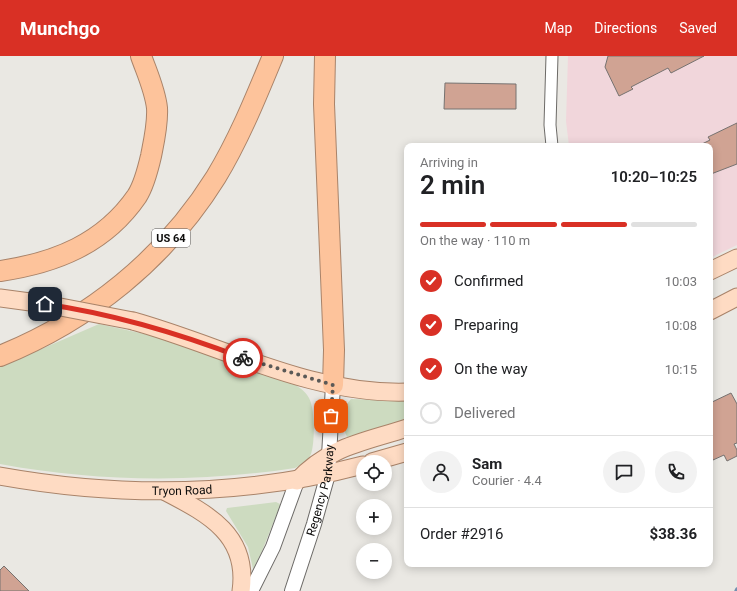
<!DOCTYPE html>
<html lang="en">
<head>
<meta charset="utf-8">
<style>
	:root { --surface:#fff; --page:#f2f2f2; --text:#202124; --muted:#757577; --line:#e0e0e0; --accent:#d93025 }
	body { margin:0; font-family:Roboto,sans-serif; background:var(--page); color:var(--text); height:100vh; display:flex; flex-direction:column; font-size:15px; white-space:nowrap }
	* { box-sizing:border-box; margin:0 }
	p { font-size:13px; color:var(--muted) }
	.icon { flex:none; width:22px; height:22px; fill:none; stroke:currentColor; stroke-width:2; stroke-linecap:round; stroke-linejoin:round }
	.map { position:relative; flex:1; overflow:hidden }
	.details { position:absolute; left:404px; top:87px; width:309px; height:424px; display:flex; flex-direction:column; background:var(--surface); border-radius:8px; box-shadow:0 2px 10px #0003 }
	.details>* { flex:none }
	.controls { position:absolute; left:356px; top:399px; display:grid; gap:8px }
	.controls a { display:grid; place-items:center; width:36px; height:36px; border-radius:50%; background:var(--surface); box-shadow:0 2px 10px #0003; font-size:20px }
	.pin { position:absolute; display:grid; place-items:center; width:34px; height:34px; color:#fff; margin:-17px; border-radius:8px; box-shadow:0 2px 6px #0006 }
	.courier { position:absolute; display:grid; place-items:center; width:40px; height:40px; margin:-20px; border:3px solid #d93025; border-radius:50%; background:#fff; color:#222; box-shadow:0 1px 5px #0007 }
	.head em { font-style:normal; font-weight:600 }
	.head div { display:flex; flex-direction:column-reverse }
	.head { display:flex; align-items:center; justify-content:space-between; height:68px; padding:0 16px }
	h1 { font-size:26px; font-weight:600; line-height:30px }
	.bar { display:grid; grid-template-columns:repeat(4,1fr); gap:6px 4px; align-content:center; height:48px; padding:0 16px }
	.bar i { height:5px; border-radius:3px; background:var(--line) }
	.bar .current { background:var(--accent) }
	.bar p { grid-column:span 4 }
	.line { display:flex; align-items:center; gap:10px; padding:0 16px; border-top:1px solid var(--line) }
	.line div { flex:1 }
	.round { display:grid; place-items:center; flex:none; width:42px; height:42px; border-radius:21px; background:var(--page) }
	ol { padding:0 16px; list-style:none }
	li { display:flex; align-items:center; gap:12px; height:44px }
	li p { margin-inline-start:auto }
	li .icon { padding:4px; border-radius:50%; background:var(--accent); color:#fff; stroke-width:4 }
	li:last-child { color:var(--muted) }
	li i { width:22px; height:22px; border:2px solid var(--line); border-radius:50% }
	header { display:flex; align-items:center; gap:24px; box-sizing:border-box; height:56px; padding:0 20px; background:var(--accent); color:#fff }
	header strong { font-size:19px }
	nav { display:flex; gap:22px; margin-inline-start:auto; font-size:14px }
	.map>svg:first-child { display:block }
	.commercial { fill:#f1d6db }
	.green { fill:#cddbc0 }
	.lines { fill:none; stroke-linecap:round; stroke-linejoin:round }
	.stream { stroke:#748fb0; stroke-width:3.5 }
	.building { fill:#d0a393; stroke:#767270 }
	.minor-casing { stroke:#6c6a67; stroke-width:13 }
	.tertiary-casing { stroke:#6c6a67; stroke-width:16 }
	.primary-casing { stroke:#a98369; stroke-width:19 }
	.motorway-casing { stroke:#a98369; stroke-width:22 }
	.minor { stroke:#fff; stroke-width:11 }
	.tertiary { stroke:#fff; stroke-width:14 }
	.primary { stroke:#fedbc3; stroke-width:17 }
	.motorway { stroke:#fdc39b; stroke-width:20 }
	.primary-bridge-casing { stroke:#a98369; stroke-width:19; stroke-linecap:butt }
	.primary-bridge { stroke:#fedbc3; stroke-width:17 }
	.done { stroke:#5a5957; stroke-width:4; stroke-dasharray:0 7.2 }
	.route { stroke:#d93025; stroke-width:5 }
	.labels { text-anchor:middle; stroke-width:3.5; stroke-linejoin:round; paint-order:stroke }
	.shield { fill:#fff; stroke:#565554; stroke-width:1 }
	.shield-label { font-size:11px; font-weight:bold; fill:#0d0c0b }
	.street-label { font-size:12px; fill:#0d0c0b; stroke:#fff }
</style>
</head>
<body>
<header>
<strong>Munchgo</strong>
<nav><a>Map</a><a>Directions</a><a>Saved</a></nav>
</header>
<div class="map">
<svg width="737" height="535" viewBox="0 0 737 535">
	<rect width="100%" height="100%" fill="#eae8e3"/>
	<polygon class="commercial" points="568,0 737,0 737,189 710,202 710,90 569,90 566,65"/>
	<g class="green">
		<path d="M 99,268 L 172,284 L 290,326 C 297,330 305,334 309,342 C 315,352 315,387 311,398 C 308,405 301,409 295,412 C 197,427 97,426 0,408 L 0,311 Z"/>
		<polygon points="351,343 407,345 407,365 347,381 345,376 346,349"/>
		<polygon points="276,446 280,448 280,450 262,495 253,513 248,491 226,455 227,452"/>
	</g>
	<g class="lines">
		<polyline class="stream" points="736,535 737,533"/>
	</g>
	<g class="building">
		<polygon points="608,0 704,0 671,17 668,12 631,31 633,33 619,40 605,11"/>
		<polygon points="445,27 516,28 516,53 444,53"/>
		<polygon points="737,67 737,108 711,118 710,90 698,90 710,84 708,81"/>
		<polygon points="731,337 737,348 737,387 734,388 737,394 737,400 727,405 724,399 713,404 710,398 710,347"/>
		<polygon points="4,510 29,535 0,535 0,514"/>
	</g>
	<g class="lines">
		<defs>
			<polyline id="minor" points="552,90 550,69 552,0"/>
			<g id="tertiary">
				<polyline points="251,535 273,491 297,425"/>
				<path id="s1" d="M 292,535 L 314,468 L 328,418 L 333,329"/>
			</g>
			<g id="primary">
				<polyline points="710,215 737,202"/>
				<polyline points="0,242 45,248"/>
				<polyline points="710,255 737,241"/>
				<path d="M 133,265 C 223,290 311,339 407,336"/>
				<polyline points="372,406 407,396"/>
				<path id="s2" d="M 0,420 C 123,442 242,441 363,409"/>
				<path d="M 297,425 C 329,390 365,386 407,372"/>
				<path d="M 166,436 C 208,458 249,479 241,535"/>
			</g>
			<g id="motorway">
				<polyline points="325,0 324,48 334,294 333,329"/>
				<path d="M 0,215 C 55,207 104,188 137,140 C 144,129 148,113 151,100 C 154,85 158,68 157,52 C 155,34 147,17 141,0"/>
				<path d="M 0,300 C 89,264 165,203 216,121 C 239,83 256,41 273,0"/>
			</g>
		</defs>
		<use href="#minor" class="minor-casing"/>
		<use href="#tertiary" class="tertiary-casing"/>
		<use href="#primary" class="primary-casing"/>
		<use href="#motorway" class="motorway-casing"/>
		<use href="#minor" class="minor"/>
		<use href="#tertiary" class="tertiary"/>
		<use href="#primary" class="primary"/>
		<use href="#motorway" class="motorway"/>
		<defs>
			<polyline id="primary-bridge" points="45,248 133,265"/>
		</defs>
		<use href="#primary-bridge" class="primary-bridge-casing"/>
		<use href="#primary-bridge" class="primary-bridge"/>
	</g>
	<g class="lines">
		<polyline class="done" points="243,302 333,329 331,360"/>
		<path class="route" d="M 45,248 C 114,258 178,277 243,302"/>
	</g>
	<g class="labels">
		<rect class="shield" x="152" y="173" width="38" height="18" rx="3"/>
		<g class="shield-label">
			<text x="171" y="186">US 64</text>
		</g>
		<g class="street-label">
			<text dy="4" stroke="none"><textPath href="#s2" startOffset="183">Tryon Road</textPath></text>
			<text dy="4" stroke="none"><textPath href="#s1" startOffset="105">Regency Parkway</textPath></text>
		</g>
	</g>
</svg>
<div class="controls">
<a><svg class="icon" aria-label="locate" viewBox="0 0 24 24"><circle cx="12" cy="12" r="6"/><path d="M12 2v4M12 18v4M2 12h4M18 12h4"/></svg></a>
<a>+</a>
<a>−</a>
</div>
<div class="pin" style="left:331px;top:360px;background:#ea580c"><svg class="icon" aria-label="bag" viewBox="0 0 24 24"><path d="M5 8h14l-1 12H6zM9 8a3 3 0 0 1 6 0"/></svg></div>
<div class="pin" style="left:45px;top:248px;background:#1f2937"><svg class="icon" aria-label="home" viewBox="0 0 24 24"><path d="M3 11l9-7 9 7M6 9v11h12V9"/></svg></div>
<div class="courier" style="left:243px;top:302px"><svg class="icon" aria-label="bike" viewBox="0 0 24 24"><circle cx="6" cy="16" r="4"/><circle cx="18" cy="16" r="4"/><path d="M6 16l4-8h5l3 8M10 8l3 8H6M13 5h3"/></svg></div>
<section class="details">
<div class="head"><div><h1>2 min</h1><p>Arriving in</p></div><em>10:20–10:25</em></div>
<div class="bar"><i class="current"></i><i class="current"></i><i class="current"></i><i></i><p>On the way · 110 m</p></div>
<ol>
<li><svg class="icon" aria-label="check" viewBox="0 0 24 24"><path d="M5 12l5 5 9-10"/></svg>Confirmed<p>10:03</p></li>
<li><svg class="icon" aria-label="check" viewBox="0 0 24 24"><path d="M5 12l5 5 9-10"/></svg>Preparing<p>10:08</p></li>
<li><svg class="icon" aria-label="check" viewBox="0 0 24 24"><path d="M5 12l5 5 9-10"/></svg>On the way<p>10:15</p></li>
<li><i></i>Delivered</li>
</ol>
<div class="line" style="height:72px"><a class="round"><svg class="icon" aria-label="person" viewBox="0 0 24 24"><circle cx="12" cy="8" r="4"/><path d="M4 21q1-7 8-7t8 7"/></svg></a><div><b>Sam</b><p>Courier · 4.4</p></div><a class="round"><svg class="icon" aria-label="chat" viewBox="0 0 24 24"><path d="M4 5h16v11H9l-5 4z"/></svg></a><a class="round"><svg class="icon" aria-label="phone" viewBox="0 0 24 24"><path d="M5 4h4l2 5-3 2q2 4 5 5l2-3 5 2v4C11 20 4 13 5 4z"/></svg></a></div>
<div class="line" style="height:52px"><div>Order #2916</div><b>$38.36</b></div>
</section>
</div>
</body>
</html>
